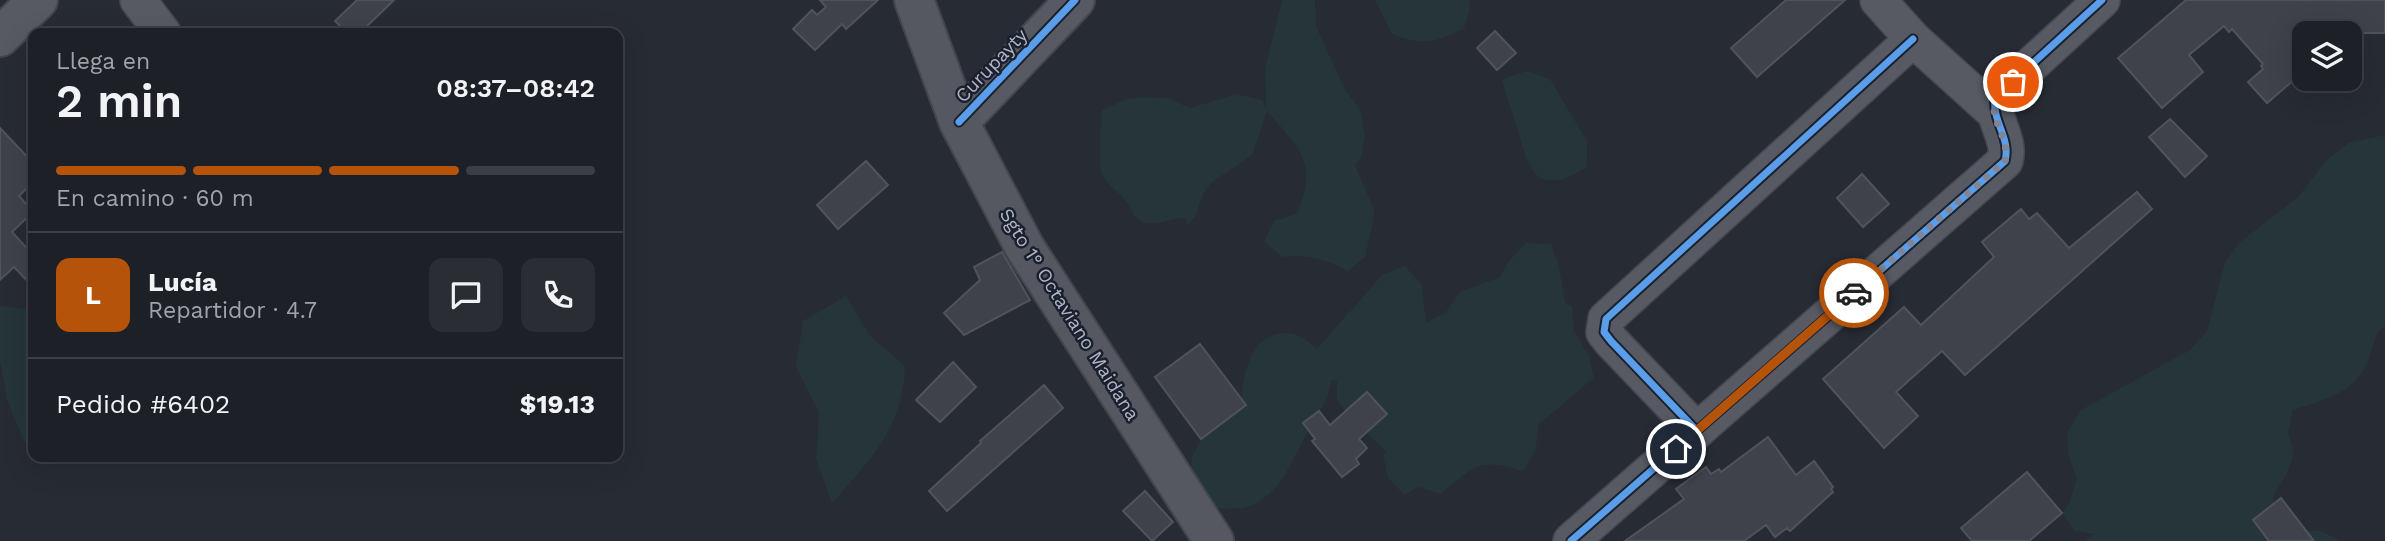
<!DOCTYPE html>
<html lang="es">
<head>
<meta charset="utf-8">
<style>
	:root { --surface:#1d2027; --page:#2a2d33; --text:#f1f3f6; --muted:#a0a3a7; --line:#3b3e44; --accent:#b45309 }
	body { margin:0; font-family:"Work Sans",sans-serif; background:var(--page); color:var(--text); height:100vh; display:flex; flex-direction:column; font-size:26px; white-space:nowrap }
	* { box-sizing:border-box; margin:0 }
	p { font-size:23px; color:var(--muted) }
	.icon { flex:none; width:38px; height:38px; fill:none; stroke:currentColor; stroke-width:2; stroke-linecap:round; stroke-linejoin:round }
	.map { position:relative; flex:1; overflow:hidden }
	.details { position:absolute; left:28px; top:28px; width:595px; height:434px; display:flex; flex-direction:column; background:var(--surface); border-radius:14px; box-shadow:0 7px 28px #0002,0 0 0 2px var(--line) }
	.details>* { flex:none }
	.buttons { position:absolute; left:2292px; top:21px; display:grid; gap:14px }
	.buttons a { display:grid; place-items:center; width:70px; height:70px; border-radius:14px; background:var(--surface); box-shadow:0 7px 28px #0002,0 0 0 2px var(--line); font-size:35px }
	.pin { position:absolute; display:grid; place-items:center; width:60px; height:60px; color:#fff; margin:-30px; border:4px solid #fff; border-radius:50%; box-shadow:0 2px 7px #0007 }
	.courier { position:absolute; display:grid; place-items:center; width:70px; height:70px; margin:-35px; border:5px solid #b45309; border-radius:50%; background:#fff; color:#222; box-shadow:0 2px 9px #0007 }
	.head em { font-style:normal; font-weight:600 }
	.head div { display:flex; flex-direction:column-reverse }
	.head { display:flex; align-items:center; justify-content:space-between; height:119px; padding:0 28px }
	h1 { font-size:46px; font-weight:600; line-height:52px }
	.bar { display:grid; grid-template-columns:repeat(4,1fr); gap:10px 7px; align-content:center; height:84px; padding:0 28px }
	.bar i { height:9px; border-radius:5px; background:var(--line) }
	.bar .current { background:var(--accent) }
	.bar p { grid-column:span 4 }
	.line { display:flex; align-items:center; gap:18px; padding:0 28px; border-top:2px solid var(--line) }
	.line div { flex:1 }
	.round { display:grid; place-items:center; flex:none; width:74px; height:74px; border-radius:14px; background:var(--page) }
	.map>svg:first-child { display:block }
	.green { fill:#25353a }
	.building { fill:#3f424a; stroke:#4f535c; stroke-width:2 }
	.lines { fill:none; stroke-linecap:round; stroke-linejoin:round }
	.minor-casing { stroke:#43464d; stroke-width:38 }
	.tertiary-casing { stroke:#43464d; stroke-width:42 }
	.secondary-casing { stroke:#43464d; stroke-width:42 }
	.minor { stroke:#575a63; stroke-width:35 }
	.tertiary { stroke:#575a63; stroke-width:38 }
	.secondary { stroke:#565861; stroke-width:38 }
	.cycleway-casing { stroke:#1b202e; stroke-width:11 }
	.cycleway { stroke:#5a9eea; stroke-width:7 }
	.done { stroke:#818593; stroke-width:7; stroke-dasharray:0 12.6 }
	.route { stroke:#b45309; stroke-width:9 }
	.labels { text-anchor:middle; stroke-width:5; stroke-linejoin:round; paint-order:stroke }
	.street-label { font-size:19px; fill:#b1b6c6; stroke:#1b202e }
</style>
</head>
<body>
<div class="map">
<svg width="2385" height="541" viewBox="0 0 2385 541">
	<rect width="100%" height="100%" fill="#272b34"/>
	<g class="green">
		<path d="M 1282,0 L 1315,0 L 1316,26 L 1345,90 L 1360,109 L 1365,135 L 1361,158 L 1355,165 L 1375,212 L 1365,257 L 1348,271 C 1325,259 1308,254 1283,257 L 1264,242 L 1274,221 L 1297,214 C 1318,163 1301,150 1267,111 L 1252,155 L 1211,183 L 1203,194 L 1195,217 L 1187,225 L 1186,218 C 1172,217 1157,227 1143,222 C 1134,219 1132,210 1127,202 C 1119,192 1107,185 1102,174 C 1099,168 1101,119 1102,110 L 1127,99 L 1141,97 L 1168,98 L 1190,108 L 1237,94 L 1262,100 L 1266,108 L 1265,69 Z"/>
		<path d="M 1375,0 L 1469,0 L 1470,7 L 1464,29 C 1433,43 1423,46 1392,34 Z"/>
		<path d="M 1527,71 L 1550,79 L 1587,141 L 1587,167 C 1541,196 1530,177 1518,131 C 1513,113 1506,97 1502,79 Z"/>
		<path d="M 2385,135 L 2385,325 C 2372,339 2375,343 2369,359 C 2357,392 2323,401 2293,410 L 2288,432 L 2294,454 L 2286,475 L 2273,496 L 2277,519 L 2294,534 L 2319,530 L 2341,541 L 2084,541 L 2094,534 L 2075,531 L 2062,513 L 2069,503 L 2077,479 L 2069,457 L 2067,433 L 2081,410 L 2190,350 L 2207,331 L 2225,262 L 2240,242 L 2297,198 L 2327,160 L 2348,143 Z"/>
		<path d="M 1526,243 L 1551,244 L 1559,266 L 1565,302 L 1572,307 L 1574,330 L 1589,356 L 1594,378 L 1538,425 L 1536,450 L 1523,471 C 1476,457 1476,466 1440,494 L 1418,487 L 1404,495 L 1388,478 L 1383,455 L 1386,451 L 1350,418 L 1337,399 L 1337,381 L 1331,380 C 1330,400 1317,412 1309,429 C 1285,474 1271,521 1208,506 C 1203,497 1194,485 1192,476 C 1185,443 1220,422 1241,405 C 1243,378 1248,336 1282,333 C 1297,332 1307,339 1317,349 L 1383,274 L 1405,266 L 1422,285 L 1426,323 L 1446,312 L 1460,292 L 1500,277 L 1509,261 Z"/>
		<path d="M 846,296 L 870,336 L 905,366 C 903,428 871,459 832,503 L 816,459 L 819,412 L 796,367 L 803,321 Z"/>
		<polygon points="0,306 33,310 33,440 24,442 7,399 0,361"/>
	</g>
	<g class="building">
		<polygon points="357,0 394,0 360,33 347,33 335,21"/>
		<polygon points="820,0 878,0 846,29 842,24 815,50 793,29 812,10 817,15 826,7"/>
		<polygon points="1786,0 1845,0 1757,77 1731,48"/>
		<polygon points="2186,0 2385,0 2385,33 2305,33 2305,60 2297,67 2302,73 2267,103 2248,82 2263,69 2261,66 2263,64 2232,29 2229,32 2224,26 2189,55 2203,72 2162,108 2118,58"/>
		<polygon points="1495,31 1516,53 1497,70 1477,48"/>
		<polygon points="2170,119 2207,156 2185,177 2149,137"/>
		<polygon points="0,128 33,163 33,182 19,196 33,212 12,232 33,255 33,287 14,267 0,280"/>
		<polygon points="866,161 888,185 838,229 817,205"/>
		<polygon points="1862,174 1889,204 1863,227 1837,198"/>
		<polygon points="2137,192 2152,209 1965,375 1942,351 1896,392 1918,416 1884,448 1823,379 1904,307 1921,325 1994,257 1982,242 2021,209 2029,219 2037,213 2069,248"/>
		<polygon points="1002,252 1030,300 964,335 944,313 980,280 974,267"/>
		<polygon points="1200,344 1246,405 1201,439 1155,377"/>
		<polygon points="953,362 976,387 940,422 916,400"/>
		<polygon points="1044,385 1063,408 947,511 929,491 981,443 980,441"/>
		<polygon points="1367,392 1387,414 1359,439 1367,448 1356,459 1359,464 1342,477 1312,441 1315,439 1303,423 1319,411 1330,425"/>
		<polygon points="1768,437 1796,475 1814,461 1833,487 1831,489 1833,492 1790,531 1787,528 1775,537 1766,525 1744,541 1625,541 1684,499 1676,489 1706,467 1711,474 1719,469 1721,472"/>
		<polygon points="2027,472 2062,513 2029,541 1972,541 1961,528"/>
		<polygon points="1145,491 1173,522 1152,541 1123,511"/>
		<polygon points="2281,498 2314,541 2269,541 2253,520"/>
	</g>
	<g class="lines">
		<defs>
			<g id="minor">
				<polyline points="138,0 163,33"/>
				<polyline points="1878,0 1913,39 1994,112"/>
				<polyline points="1697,431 1611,341 1604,332 1606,319 1913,39"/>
				<path d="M 1571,541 L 2005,161 C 2011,138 1992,122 1995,98 L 2102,0"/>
			</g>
			<g id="tertiary">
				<polyline points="0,37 38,0"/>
				<polyline points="959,122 1075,0"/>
			</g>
			<polyline id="secondary" points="914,0 959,122 1025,248 1214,541"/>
		</defs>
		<use href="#minor" class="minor-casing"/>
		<use href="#tertiary" class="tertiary-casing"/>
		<use href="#secondary" class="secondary-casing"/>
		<use href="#minor" class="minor"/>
		<use href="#tertiary" class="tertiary"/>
		<use href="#secondary" class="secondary"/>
		<defs>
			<g id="cycleway">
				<polyline points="959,122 1075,0"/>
				<polyline points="1697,431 1611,341 1604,332 1606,319 1913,39"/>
				<path d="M 1571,541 L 2005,161 C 2011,138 1992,122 1995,98 L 2102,0"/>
			</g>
		</defs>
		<use href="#cycleway" class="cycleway-casing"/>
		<use href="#cycleway" class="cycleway"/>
	</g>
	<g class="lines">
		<path class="done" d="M 1854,293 L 2005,161 C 2011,138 1985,114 1997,97 C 2000,92 2008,87 2013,82"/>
		<polyline class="route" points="1676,449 1854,293"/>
	</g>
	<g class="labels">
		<g class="street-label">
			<text transform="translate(991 65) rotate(-46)" y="7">Curupayty</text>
			<text transform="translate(1070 314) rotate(58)" y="7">Sgto 1° Octaviano Maidana</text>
		</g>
	</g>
</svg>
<div class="buttons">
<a><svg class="icon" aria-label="layers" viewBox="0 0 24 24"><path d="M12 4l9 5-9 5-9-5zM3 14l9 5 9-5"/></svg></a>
</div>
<div class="pin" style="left:2013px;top:82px;background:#ea580c"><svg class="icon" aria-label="bag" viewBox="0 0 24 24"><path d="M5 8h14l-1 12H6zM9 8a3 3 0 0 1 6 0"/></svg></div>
<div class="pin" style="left:1676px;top:449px;background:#1f2937"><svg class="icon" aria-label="home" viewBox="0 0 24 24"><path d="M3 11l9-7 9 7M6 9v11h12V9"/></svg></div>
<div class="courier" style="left:1854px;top:293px"><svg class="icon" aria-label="car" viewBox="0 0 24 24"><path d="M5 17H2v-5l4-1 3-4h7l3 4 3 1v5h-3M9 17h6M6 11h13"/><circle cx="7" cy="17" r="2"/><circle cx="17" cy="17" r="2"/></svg></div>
<section class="details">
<div class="head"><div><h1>2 min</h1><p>Llega en</p></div><em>08:37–08:42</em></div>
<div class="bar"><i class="current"></i><i class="current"></i><i class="current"></i><i></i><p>En camino · 60 m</p></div>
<div class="line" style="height:126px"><b class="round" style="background:var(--accent);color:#fff">L</b><div><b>Lucía</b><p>Repartidor · 4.7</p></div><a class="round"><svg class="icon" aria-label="chat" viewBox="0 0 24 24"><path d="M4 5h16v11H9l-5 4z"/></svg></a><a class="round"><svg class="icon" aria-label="phone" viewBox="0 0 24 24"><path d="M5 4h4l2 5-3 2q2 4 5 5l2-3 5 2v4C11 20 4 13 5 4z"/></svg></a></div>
<div class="line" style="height:91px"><div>Pedido #6402</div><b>$19.13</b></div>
</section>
</div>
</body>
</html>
